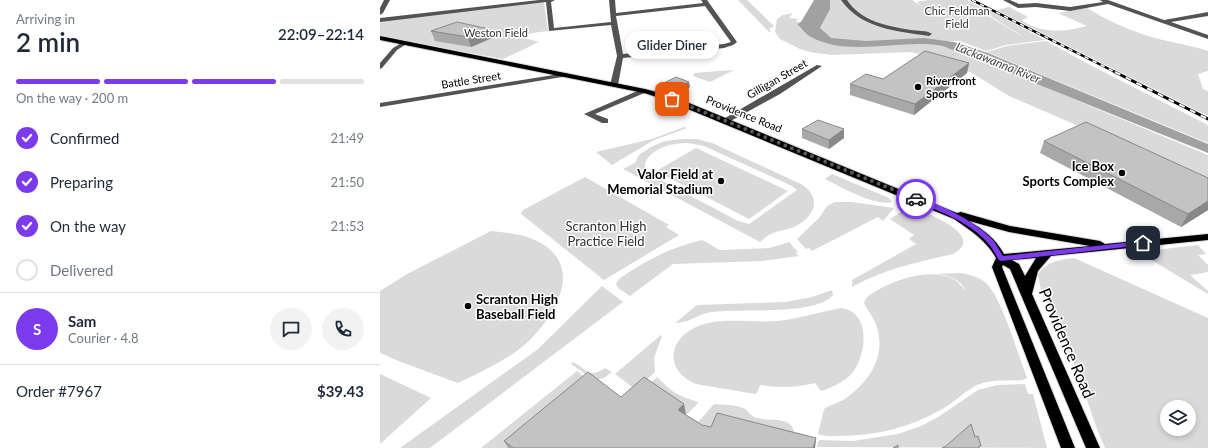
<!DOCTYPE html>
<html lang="en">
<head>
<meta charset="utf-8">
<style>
	:root { --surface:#fff; --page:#f2f2f3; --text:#1f2937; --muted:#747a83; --line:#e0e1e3; --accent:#7c3aed }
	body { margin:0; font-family:Lato,sans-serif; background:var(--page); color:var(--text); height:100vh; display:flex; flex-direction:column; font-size:15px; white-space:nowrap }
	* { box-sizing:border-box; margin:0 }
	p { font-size:13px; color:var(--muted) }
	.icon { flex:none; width:22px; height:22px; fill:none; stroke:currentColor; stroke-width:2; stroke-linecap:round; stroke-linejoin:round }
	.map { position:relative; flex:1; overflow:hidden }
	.panel { display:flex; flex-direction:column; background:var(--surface); width:380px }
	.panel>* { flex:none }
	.buttons { position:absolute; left:780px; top:400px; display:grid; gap:8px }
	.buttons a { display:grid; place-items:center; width:36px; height:36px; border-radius:50%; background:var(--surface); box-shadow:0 2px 6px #0003; font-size:20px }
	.pin { position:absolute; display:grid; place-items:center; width:34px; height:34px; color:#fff; margin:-17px; border-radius:8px; box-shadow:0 2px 6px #0006 }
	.courier { position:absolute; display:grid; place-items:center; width:40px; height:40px; margin:-20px; border:3px solid #7c3aed; border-radius:50%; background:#fff; color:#222; box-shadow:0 1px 5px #0007 }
	.bubble { position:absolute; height:28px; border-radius:14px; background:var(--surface); box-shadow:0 2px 6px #0003; font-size:13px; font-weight:600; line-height:28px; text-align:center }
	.overview em { font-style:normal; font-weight:600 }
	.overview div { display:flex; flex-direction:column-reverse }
	.overview { display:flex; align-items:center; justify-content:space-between; height:68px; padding:0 16px }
	h1 { font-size:26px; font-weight:600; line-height:30px }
	.bar { display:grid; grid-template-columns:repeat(4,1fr); gap:6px 4px; align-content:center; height:48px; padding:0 16px }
	.bar i { height:5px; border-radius:3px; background:var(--line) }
	.bar .on { background:var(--accent) }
	.bar p { grid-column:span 4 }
	.line { display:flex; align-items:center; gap:10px; padding:0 16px; border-top:1px solid var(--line) }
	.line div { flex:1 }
	.round { display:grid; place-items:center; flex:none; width:42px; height:42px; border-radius:21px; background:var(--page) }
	ol { padding:0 16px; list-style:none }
	li { display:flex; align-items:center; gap:12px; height:44px }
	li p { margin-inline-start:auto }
	li .icon { padding:4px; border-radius:50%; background:var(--accent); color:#fff; stroke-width:4 }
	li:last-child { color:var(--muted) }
	li i { width:22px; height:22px; border:2px solid var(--line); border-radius:50% }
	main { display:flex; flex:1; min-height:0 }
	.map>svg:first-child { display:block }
	.green { fill:#dadada; fill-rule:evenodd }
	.water { fill:#a1a1a1 }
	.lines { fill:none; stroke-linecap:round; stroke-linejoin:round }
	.major-casing { stroke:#dbdbdb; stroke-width:2 }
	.minor { fill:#535353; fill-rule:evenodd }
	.major { fill:#000; fill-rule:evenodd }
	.rail-far1-casing { stroke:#000; stroke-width:2.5 }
	.rail-casing { stroke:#000; stroke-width:3 }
	.rail-far1 { stroke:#fff; stroke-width:1.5; stroke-dasharray:4.5; stroke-linecap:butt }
	.rail { stroke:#fff; stroke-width:2; stroke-dasharray:6; stroke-linecap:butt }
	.wall { fill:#a8a8a8 }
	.shaded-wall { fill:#888 }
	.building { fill:#c3c3c3; stroke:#888 }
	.route { fill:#7c3aed }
	.done { stroke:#595959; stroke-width:4; stroke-dasharray:0 7.2 }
	.poi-dot { fill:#000; stroke:#fff; stroke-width:1.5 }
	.labels { text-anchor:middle; stroke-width:3; stroke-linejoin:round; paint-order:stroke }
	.far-park-label { font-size:11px; fill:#313131; stroke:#fff }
	.far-street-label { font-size:11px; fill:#000; stroke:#fff }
	.far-poi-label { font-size:11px; font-weight:bold; fill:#000; stroke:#fff; text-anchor:start }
	.far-water-label { font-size:12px; font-style:italic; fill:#424242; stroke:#fff }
	.poi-label { font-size:13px; font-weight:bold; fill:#000; stroke:#fff; text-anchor:end }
	.park-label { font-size:13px; fill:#313131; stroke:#fff }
	.near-street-label { font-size:16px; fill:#000; stroke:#fff }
</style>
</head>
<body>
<main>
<section class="panel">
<div class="overview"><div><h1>2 min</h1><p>Arriving in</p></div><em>22:09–22:14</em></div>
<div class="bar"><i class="on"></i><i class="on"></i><i class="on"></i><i></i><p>On the way · 200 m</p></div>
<ol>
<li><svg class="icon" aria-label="check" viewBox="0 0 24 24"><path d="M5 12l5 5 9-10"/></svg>Confirmed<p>21:49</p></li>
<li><svg class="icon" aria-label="check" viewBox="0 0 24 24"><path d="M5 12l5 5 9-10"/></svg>Preparing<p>21:50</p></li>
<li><svg class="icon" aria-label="check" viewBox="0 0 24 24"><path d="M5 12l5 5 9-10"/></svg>On the way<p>21:53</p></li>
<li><i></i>Delivered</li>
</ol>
<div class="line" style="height:72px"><b class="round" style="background:var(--accent);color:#fff">S</b><div><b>Sam</b><p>Courier · 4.8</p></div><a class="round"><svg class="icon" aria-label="chat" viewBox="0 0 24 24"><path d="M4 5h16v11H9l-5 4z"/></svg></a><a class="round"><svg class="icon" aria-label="phone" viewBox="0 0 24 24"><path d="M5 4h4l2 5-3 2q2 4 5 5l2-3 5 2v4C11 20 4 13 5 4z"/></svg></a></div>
<div class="line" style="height:52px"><div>Order #7967</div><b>$39.43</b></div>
</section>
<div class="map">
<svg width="828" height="448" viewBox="0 0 828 448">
	<rect width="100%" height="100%" fill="#fff"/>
	<g class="green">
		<polygon points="358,0 367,0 394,26 389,29 391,32 389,32"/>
		<polygon points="449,0 532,0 541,6 537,2 548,0 587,0 604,9 598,10 640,35 641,35 602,11 609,10 665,40 626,45 606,51 580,41 565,41 566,42 686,96 828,155 828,167 782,148 828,167 828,182 629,96 592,73 563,60 531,52 452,55 430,52 420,49 400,39 395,32 397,19 403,15 413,13 409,18 419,19 416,21 420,23 417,24 420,26"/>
		<polygon points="164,2 168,31 152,33 141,37 159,42 123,59 0,36 0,21"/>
		<path d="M 629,7 L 648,17 L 642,20 C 660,34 686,32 707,26 L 678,13 L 707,8 C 733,24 762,36 792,42 C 805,45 816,47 828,51 L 828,71 L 818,74 L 823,89 L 828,91 L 828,116 L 616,10 Z"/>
		<polygon points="322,32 329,42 264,48 261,39"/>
		<polygon points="666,41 714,67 828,125 828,143 607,52 627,46"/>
		<polygon points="352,70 354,70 330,82 313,76 315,73"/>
		<polygon points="304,127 307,128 274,140 232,165 216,152 272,139"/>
		<path d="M 302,139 L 317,139 L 332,143 L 421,184 C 443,198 435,217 414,227 C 407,230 400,230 393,233 C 389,234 384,239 380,242 L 243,169 L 255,163 L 259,155 L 271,147 L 285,141 ZM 308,143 L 324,146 L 412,186 L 417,190 L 369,224 L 358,221 L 273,176 L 266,171 L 265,163 C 272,147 293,143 308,143 Z"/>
		<polygon points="316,148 408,191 369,219 276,171"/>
		<path d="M 452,174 L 509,198 L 512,202 C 496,207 461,187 445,179 Z"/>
		<polygon points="205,177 289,225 286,227 299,235 224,280 141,214 143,210"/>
		<polygon points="455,202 472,202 514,208 503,221 498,217 432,251 429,248 426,249 417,239 439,218 447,206"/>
		<path d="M 531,206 C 545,213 608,235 573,254 C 538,262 504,269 472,287 L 472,280 L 536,244 L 529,239 L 534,235 L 510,219 Z"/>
		<path d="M 111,231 C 129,233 148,234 164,245 C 206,273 169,324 142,347 C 123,362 101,372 78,383 L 21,362 L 0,353 L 0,291 L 27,274 Z"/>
		<path d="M 322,240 L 340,250 L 390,248 L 409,242 L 418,252 L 416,253 L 419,256 L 382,261 L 293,264 L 250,296 L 238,288 L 236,284 L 239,279 C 264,261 292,247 322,240 Z"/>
		<polygon points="818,245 826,254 818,255 828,265 828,272 810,275 828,291 828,294 758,252"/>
		<path d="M 694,258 L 828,318 L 828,448 L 725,448 L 717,429 L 697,371 L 661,291 L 658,275 C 666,261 680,260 694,258 ZM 787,407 L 809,407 L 809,429 L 787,429 Z"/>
		<path d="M 579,273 C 588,274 597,276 605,282 C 622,297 638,355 647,378 L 643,380 C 628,381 611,379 597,385 C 585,391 576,401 564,408 C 532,427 496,436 459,436 C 452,436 444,437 438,434 L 444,409 C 450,405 459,403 466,398 C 490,381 507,355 496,324 C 493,317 487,310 484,303 L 486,298 C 506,282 549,266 573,279 C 579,282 582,287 586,291 C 581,280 569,275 557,274 Z"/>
		<polygon points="222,286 243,302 50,448 20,448 158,349"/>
		<path d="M 452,290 L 453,295 C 435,317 355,307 327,313 C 316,316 307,323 295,323 L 317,305 L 406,302 L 432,297 Z"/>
		<path d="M 461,308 C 491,312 487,353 473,372 C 465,382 453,387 441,391 L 435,383 C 416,388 399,388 380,385 L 377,393 L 375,394 L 316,384 C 282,370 289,336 321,325 C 343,317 374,323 397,321 C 419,319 439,312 461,308 Z"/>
		<polygon points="281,335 282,336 274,358 275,372 256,390 235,374"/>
		<path d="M 192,362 C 206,367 207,380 225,368 L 232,372 L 224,378 L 214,380 L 191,364 Z"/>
		<polygon points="197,371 212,382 133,448 101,448"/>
		<polygon points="0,374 51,398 0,444"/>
		<path d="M 277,377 C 295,394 294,394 318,402 L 318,403 L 306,415 L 266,387 Z"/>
		<polygon points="645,384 648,394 653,394 667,448 437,447 438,442 440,440 473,441 518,434 541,426 558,417 598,390 617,385"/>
		<path d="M 334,404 C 343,405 356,404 365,409 C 369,412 372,417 377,418 C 389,422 415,415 414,435 L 331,429 L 318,422 Z"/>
	</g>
	<path class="water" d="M 434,0 L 450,0 L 450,9 L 440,28 L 451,38 L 486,41 L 544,38 L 574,42 L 608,53 L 828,144 L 828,153 L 563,46 C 522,38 469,58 431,37 C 425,34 422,28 417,24 L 420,23 L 419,22 L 421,22 Z"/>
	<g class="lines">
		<defs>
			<path id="major" d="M 0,36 L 265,89 L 292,96 L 577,213 L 581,212 L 630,226 L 720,241 L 725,244 L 828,234 L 828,240 L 671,256 L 658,271 L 652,294 L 720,448 L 706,448 L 630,269 L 623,265 L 622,267 L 695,448 L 681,448 L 612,267 L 616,258 C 606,240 590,230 574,219 L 286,100 L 264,93 L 0,40 ZM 589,221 L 629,232 L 710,246 L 624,254 C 616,239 604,230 589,221 ZM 656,258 L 645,276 L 639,264 L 632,260 Z"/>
		</defs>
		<use href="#major" class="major-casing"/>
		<g class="minor">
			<polygon points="4,0 10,0 3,13 0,15 0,8"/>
			<path d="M 159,0 L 175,0 L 171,2 L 174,28 L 231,22 L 229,0 L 235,0 L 236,13 L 323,3 L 321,0 L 327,0 L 357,42 L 353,45 L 344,48 L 243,58 L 238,85 L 234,87 L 230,85 L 237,56 L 231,25 L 169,31 L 166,2 L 0,22 L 0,18 ZM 325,6 L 351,42 L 344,44 L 243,54 L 236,16 Z"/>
			<path d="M 461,0 L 467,0 C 481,21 506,26 531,30 C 537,31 547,30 552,34 L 549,36 C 516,31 482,29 461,0 Z"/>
			<polygon points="623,0 630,0 639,4 656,3 690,7 723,2 720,0 728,0 784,20 828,12 828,16 791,22 828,35 828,39 728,4 690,11 656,7 638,8"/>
			<polygon points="23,42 28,43 17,50 2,68 0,69 0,63 13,48"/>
			<polygon points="437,65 442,66 400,94 347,123 344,123 340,121"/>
			<polygon points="186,73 188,74 188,76 0,107 0,103"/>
			<polygon points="262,89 265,89 269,91 215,114 228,119 228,123 222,123 204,114"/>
		</g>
		<use href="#major" class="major"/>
		<defs>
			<polyline id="rail-far1" points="592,0 737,73"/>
			<polyline id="rail" points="735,72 828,119"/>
		</defs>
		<use href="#rail-far1" class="rail-far1-casing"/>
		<use href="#rail" class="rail-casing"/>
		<use href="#rail-far1" class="rail-far1"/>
		<use href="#rail" class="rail"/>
	</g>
	<g class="wall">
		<polygon points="109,29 112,38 91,47 55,41 51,31"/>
		<polygon points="589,63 587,73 534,115 470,95 470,84 503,79"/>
		<polygon points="284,83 310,87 298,93 285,89"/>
		<polygon points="422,129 464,138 449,149 422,138"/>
		<polygon points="664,141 828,178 828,210 801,227 660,153"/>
		<polygon points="241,397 306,415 322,425 331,427 436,438 435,448 128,448 124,441"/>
	</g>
	<g class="shaded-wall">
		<polygon points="109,29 112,38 91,47 88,37"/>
		<polygon points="589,63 587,73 534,115 535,104"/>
		<polygon points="309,82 310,87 298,93 297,87"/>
		<polygon points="464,129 464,138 449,149 449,140"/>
		<polygon points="828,201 828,210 801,227 808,214"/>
		<polygon points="304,404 306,415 298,410"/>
		<polygon points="436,438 435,448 433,448"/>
	</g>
	<g class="building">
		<polygon points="77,22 109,29 88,37 51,31"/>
		<polygon points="545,51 589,63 535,104 470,84 486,74 503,79"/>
		<polygon points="296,77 309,82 297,87 284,83"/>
		<polygon points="438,120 464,129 449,140 422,129"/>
		<polygon points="706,122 828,178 828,201 808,214 664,141"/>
		<polygon points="208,372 241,397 264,377 304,404 298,410 322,425 331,427 337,413 436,438 433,448 133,448 124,441"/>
		<polygon points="591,424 595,437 598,436 601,446 599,446 599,448 562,448 566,446"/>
		<polygon points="518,445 518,448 513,448"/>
	</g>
	<path class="route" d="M 536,197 C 562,205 591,219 611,238 C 616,243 619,250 623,256 L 763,241 L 766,243 L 763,245 L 621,261 L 619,260 C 615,254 612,247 607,242 C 588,221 559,211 534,201 L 533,199 Z"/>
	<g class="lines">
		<polyline class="done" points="292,99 536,199"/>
	</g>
	<g class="poi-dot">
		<circle cx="538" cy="87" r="4"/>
		<circle cx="742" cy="173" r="4"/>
		<circle cx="341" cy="181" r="4"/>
		<circle cx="88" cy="306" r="4"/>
	</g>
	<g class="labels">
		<g class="far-park-label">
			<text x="577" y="15">Chic Feldman<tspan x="577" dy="13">Field</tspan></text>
			<text x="116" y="37">Weston Field</text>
		</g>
		<g class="far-street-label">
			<text transform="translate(397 79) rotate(-30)" y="4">Gilligan Street</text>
			<text transform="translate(91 80) rotate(-9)" y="4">Battle Street</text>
			<text transform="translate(364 114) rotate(22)" y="4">Providence Road</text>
		</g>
		<g class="far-poi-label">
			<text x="546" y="85">Riverfront<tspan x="546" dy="13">Sports</tspan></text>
		</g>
		<g class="far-water-label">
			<text transform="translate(618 63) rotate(22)" y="4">Lackawanna River</text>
		</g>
		<g class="poi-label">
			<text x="734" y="171">Ice Box<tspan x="734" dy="15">Sports Complex</tspan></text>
			<text x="333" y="179">Valor Field at<tspan x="333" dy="15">Memorial Stadium</tspan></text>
			<text x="96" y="304" text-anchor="start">Scranton High<tspan x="96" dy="15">Baseball Field</tspan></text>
		</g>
		<g class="park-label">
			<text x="226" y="231">Scranton High<tspan x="226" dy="15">Practice Field</tspan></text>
		</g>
		<g class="near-street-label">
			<text transform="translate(687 343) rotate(67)" y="6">Providence Road</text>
		</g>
	</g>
</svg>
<div class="buttons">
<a><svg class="icon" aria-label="layers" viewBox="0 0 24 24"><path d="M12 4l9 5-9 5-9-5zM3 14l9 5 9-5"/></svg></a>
</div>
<div class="pin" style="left:292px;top:99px;background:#ea580c"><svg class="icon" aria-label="bag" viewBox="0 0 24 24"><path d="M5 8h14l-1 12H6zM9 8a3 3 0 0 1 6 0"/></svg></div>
<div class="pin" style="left:763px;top:243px;background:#1f2937"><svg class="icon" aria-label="home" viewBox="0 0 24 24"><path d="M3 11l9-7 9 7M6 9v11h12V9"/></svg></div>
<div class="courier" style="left:536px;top:199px"><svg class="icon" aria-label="car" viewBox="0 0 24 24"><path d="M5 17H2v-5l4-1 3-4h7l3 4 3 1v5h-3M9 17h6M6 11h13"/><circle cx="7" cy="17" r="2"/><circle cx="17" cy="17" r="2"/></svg></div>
<div class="bubble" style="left:245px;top:31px;width:94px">Glider Diner</div>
</div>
</main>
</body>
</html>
